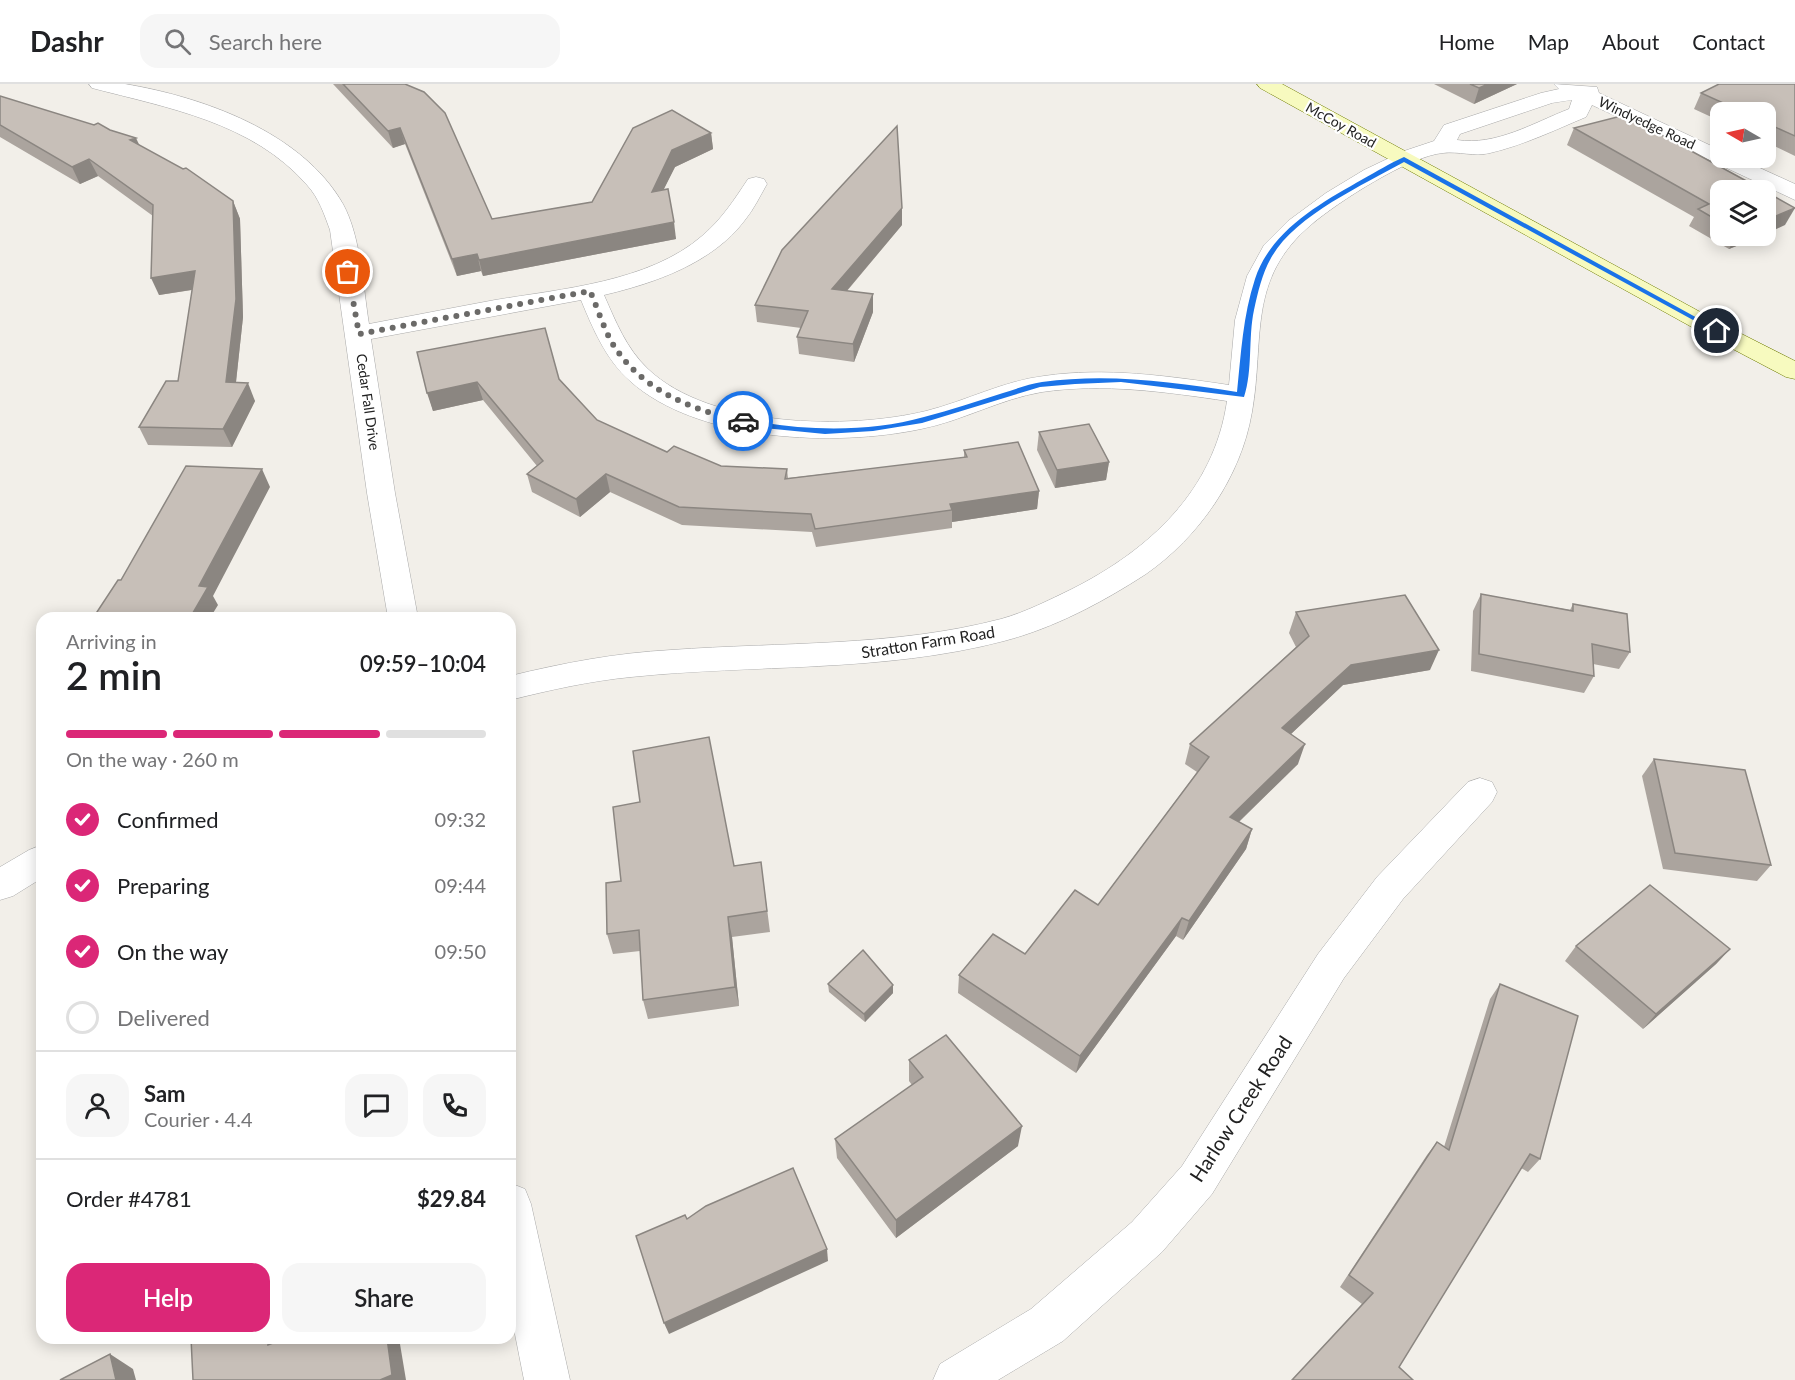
<!DOCTYPE html>
<html lang="en">
<head>
<meta charset="utf-8">
<style>
	:root { --surface:#fff; --page:#f6f6f6; --text:#202124; --muted:#757577; --line:#e0e0e0; --accent:#db2777 }
	body { margin:0; font-family:Lato,sans-serif; background:var(--page); color:var(--text); height:100vh; display:flex; flex-direction:column; font-size:22px; white-space:nowrap }
	* { box-sizing:border-box; margin:0 }
	p { font-size:20px; color:var(--muted) }
	.icon { flex:none; width:33px; height:33px; fill:none; stroke:currentColor; stroke-width:2; stroke-linecap:round; stroke-linejoin:round }
	.map { position:relative; flex:1; overflow:hidden }
	.panel { position:absolute; left:36px; top:528px; width:480px; height:732px; display:flex; flex-direction:column; background:var(--surface); border-radius:18px; box-shadow:0 3px 15px #0003 }
	.panel>* { flex:none }
	.needle { width:39px; rotate:279deg }
	.buttons { position:absolute; left:1710px; top:18px; display:grid; gap:12px }
	.buttons a { display:grid; place-items:center; width:66px; height:66px; border-radius:12px; background:var(--surface); box-shadow:0 3px 15px #0003; font-size:30px }
	.pin { position:absolute; display:grid; place-items:center; width:51px; height:51px; color:#fff; margin:-26px; border:3px solid #fff; border-radius:50%; box-shadow:0 2px 6px #0007 }
	.courier { position:absolute; display:grid; place-items:center; width:60px; height:60px; margin:-30px; border:4px solid #1a73e8; border-radius:50%; background:#fff; color:#222; box-shadow:0 2px 8px #0007 }
	.overview em { font-style:normal; font-weight:600 }
	.overview div { display:flex; flex-direction:column-reverse }
	.overview { display:flex; align-items:center; justify-content:space-between; height:102px; padding:0 30px }
	h1 { font-size:39px; font-weight:600; line-height:45px }
	.bar { display:grid; grid-template-columns:repeat(4,1fr); gap:9px 6px; align-content:center; height:72px; padding:0 30px }
	.bar i { height:8px; border-radius:4px; background:var(--line) }
	.bar .active { background:var(--accent) }
	.bar p { grid-column:span 4 }
	.line { display:flex; align-items:center; gap:15px; padding:0 30px; border-top:2px solid var(--line) }
	.line div { flex:1 }
	.round { display:grid; place-items:center; flex:none; width:63px; height:63px; border-radius:18px; background:var(--page) }
	ol { padding:0 30px; list-style:none }
	li { display:flex; align-items:center; gap:18px; height:66px }
	li p { margin-inline-start:auto }
	li .icon { padding:6px; border-radius:50%; background:var(--accent); color:#fff; stroke-width:4 }
	li:last-child { color:var(--muted) }
	li i { width:33px; height:33px; border:3px solid var(--line); border-radius:50% }
	.action { display:flex; gap:12px; margin-top:auto; padding:12px 30px }
	.action a { flex:1; height:69px; border-radius:18px; background:var(--accent); color:#fff; font-size:24px; font-weight:600; line-height:69px; text-align:center }
	.action a+a { background:var(--page); color:var(--text) }
	header { display:flex; align-items:center; gap:36px; box-sizing:border-box; height:84px; padding:0 30px; background:var(--surface); border-bottom:2px solid var(--line) }
	header strong { font-size:28px }
	nav { display:flex; gap:33px; margin-inline-start:auto; font-size:21px }
	.search { width:420px; height:54px; background:var(--page); display:flex; align-items:center; gap:15px; box-sizing:border-box; padding:0 21px; border-radius:18px; color:var(--muted); font-size:22px }
	.map>svg:first-child { display:block }
	.lines { fill:none; stroke-linecap:round; stroke-linejoin:round }
	.minor-casing { stroke:#a9a9a9; stroke-width:1 }
	.secondary-casing { stroke:#707d05; stroke-width:1 }
	.minor { fill:#fff; fill-rule:evenodd }
	.secondary { fill:#f7fabf; fill-rule:evenodd }
	.wall { fill:#aba49e }
	.shaded-wall { fill:#8b8681 }
	.building { fill:#c7bfb8; stroke:#8b8681; stroke-width:1.5 }
	.route { fill:#1a73e8 }
	.done { stroke:#6b6a68; stroke-width:6; stroke-dasharray:0 10.8 }
	.labels { text-anchor:middle; stroke-width:4.5; stroke-linejoin:round; paint-order:stroke }
	.far-street-label { font-size:14px; fill:#222; stroke:#fff }
	.street-label { font-size:16px; fill:#222; stroke:#fff }
	.near-street-label { font-size:20px; fill:#222; stroke:#fff }
</style>
</head>
<body>
<header>
<strong>Dashr</strong>
<div class="search"><svg class="icon" aria-label="search" viewBox="0 0 24 24"><circle cx="10" cy="10" r="6"/><path d="M15 15l6 6"/></svg>Search here</div>
<nav><a>Home</a><a>Map</a><a>About</a><a>Contact</a></nav>
</header>
<div class="map">
<svg width="1795" height="1296" viewBox="0 0 1795 1296">
	<rect width="100%" height="100%" fill="#f2efe9"/>
	<g class="lines">
		<defs>
			<g id="minor">
				<path d="M 89,0 C 101,0 114,0 125,0 C 203,13 302,48 343,120 C 361,153 363,203 369,240 C 411,232 452,224 495,216 C 561,205 649,198 702,152 C 722,135 734,116 748,95 L 756,93 L 764,95 L 767,100 C 760,112 754,125 745,136 C 713,179 655,199 604,211 C 616,238 626,264 648,285 C 710,344 848,346 926,327 C 966,317 1003,297 1044,292 C 1105,283 1168,292 1229,301 L 1235,236 L 1247,192 L 1264,161 L 1288,137 L 1326,109 L 1364,86 L 1404,67 L 1434,57 L 1444,41 L 1541,9 L 1559,5 L 1554,0 L 1597,3 L 1599,9 L 1720,66 L 1720,74 L 1738,74 L 1795,100 L 1795,116 L 1592,21 L 1586,33 C 1555,46 1524,61 1490,69 C 1474,73 1459,67 1443,69 C 1409,72 1338,118 1312,140 C 1246,195 1265,255 1252,328 C 1241,393 1199,453 1146,490 C 1103,518 1054,544 1004,557 C 882,589 755,580 631,593 C 590,597 550,606 510,616 L 510,592 C 563,579 616,569 671,566 C 781,558 894,563 1001,535 C 1026,528 1049,516 1072,505 C 1149,466 1214,407 1227,317 C 1167,308 1103,299 1042,308 C 1000,315 962,337 921,345 C 836,363 698,358 630,297 C 606,276 593,245 581,216 L 371,255 L 395,409 L 418,534 L 388,534 L 367,409 L 330,146 C 324,130 319,114 307,101 C 252,38 168,24 92,4 ZM 1572,16 L 1569,25 C 1533,39 1496,62 1457,56 L 1460,50 L 1552,19 Z"/>
				<polygon points="1480,694 1492,698 1497,708 1492,718 1403,815 1344,894 1212,1110 1162,1168 1063,1257 998,1296 933,1296 940,1280 1031,1225 1132,1138 1182,1082 1318,870 1377,793 1468,698"/>
				<polygon points="42,761 42,794 13,812 0,816 0,783 29,766"/>
				<polygon points="510,1099 525,1105 531,1120 570,1296 524,1296 510,1225"/>
			</g>
			<polygon id="secondary" points="1257,0 1282,0 1726,242 1795,277 1795,295 1786,293 1708,252 1260,4"/>
		</defs>
		<use href="#minor" class="minor-casing"/>
		<use href="#secondary" class="secondary-casing"/>
		<use href="#minor" class="minor"/>
		<use href="#secondary" class="secondary"/>
	</g>
	<g class="wall">
		<polygon points="333,0 405,0 492,135 592,118 711,49 713,65 675,83 663,106 676,155 483,192 481,187 457,192 405,60 393,64"/>
		<polygon points="1434,0 1517,0 1474,20"/>
		<polygon points="1795,0 1795,72 1766,58 1766,28 1720,28 1720,37 1694,25 1701,9"/>
		<polygon points="0,12 140,62 233,117 240,135 243,233 236,298 255,317 232,363 148,361 139,343 178,297 192,206 159,211 153,132 98,92 80,100 0,53"/>
		<polygon points="1574,44 1720,106 1720,152 1761,152 1729,165 1689,142 1694,133 1567,61"/>
		<polygon points="902,141 847,207 873,228 854,278 799,270 797,253 801,244 757,238 755,221"/>
		<polygon points="417,268 559,295 597,336 667,368 721,382 787,385 788,394 964,374 964,366 1039,407 1037,425 952,438 952,444 816,463 812,448 682,441 610,408 580,433 532,408 527,390 537,382 483,316 433,327"/>
		<polygon points="1039,348 1109,378 1106,396 1055,404 1037,366"/>
		<polygon points="1481,510 1570,526 1573,520 1630,568 1619,585 1593,580 1594,592 1584,609 1471,587 1473,527"/>
		<polygon points="1296,528 1430,586 1343,601 1291,650 1298,680 1239,738 1252,745 1246,765 1183,856 1176,852 1076,989 958,909 959,891 1025,870 1098,821 1197,688 1185,680 1190,660 1296,563 1289,549"/>
		<polygon points="1654,675 1771,781 1757,797 1663,785 1642,692"/>
		<polygon points="761,778 770,848 732,853 739,922 648,935 643,916 640,867 613,870 607,850 734,782"/>
		<polygon points="1576,862 1730,865 1716,880 1643,945 1565,877"/>
		<polygon points="828,900 893,901 893,909 865,938 829,908"/>
		<polygon points="1500,900 1540,1075 1528,1088 1521,1084 1292,1296 1362,1220 1340,1203 1427,1071 1437,1058 1444,1063 1490,915"/>
		<polygon points="909,976 1018,1062 896,1154 837,1074 835,1055 912,1001 909,997"/>
	</g>
	<g class="shaded-wall">
		<polygon points="1488,0 1517,0 1474,20 1479,4"/>
		<polygon points="400,44 405,60 393,64 388,47"/>
		<polygon points="711,49 713,65 675,83 654,125 652,108 672,66"/>
		<polygon points="136,54 144,71 130,56"/>
		<polygon points="89,75 98,92 80,100 72,83"/>
		<polygon points="233,117 240,135 243,233 234,316 226,298"/>
		<polygon points="902,124 902,141 833,223 832,205"/>
		<polygon points="1795,124 1785,141 1766,150 1766,136"/>
		<polygon points="674,138 676,155 483,192 479,176"/>
		<polygon points="1736,152 1761,152 1729,165"/>
		<polygon points="477,170 481,187 457,192 452,175"/>
		<polygon points="195,187 203,204 159,211 151,194"/>
		<polygon points="873,210 873,228 854,278 853,260"/>
		<polygon points="477,298 483,316 433,327 427,309"/>
		<polygon points="248,299 255,317 232,363 223,345"/>
		<polygon points="1109,378 1106,396 1055,404 1057,386"/>
		<polygon points="262,385 270,403 213,512 218,521 210,534 190,534 199,502"/>
		<polygon points="606,390 610,408 580,433 576,415"/>
		<polygon points="1039,407 1037,425 952,438 952,426 950,420"/>
		<polygon points="1439,566 1430,586 1343,601 1275,665 1282,644 1351,581"/>
		<polygon points="1305,660 1298,680 1223,753 1230,733"/>
		<polygon points="1252,745 1246,765 1183,856 1189,837"/>
		<polygon points="728,833 732,853 739,922 735,903"/>
		<polygon points="1182,834 1176,852 1076,989 1080,972"/>
		<polygon points="1730,865 1716,880 1643,945 1656,930"/>
		<polygon points="893,901 893,909 865,938 864,930"/>
		<polygon points="1022,1042 1018,1062 896,1154 896,1136"/>
		<polygon points="827,1165 828,1177 669,1250 664,1239"/>
		<polygon points="268,1254 284,1254 287,1276 268,1261"/>
		<polygon points="387,1254 399,1254 406,1296 380,1296"/>
		<polygon points="110,1270 133,1285 136,1296 116,1296"/>
	</g>
	<g class="building">
		<polygon points="343,0 405,0 424,8 445,29 492,135 592,118 633,44 672,26 711,49 672,66 652,108 668,105 674,138 479,176 477,170 452,175 400,44 388,47"/>
		<polygon points="1470,0 1488,0 1479,4"/>
		<polygon points="1719,0 1795,0 1795,52 1766,39 1766,28 1743,28 1701,9"/>
		<polygon points="0,12 94,41 98,39 110,46 136,54 130,56 183,85 186,84 233,117 236,215 226,298 248,299 223,345 139,343 166,297 178,297 195,187 151,194 153,121 89,75 72,83 0,41"/>
		<polygon points="1625,31 1763,106 1720,106 1720,138 1698,125 1709,120 1574,44"/>
		<polygon points="897,42 902,124 832,205 873,210 853,260 797,253 808,227 755,221 782,166"/>
		<polygon points="1766,108 1795,124 1766,136"/>
		<polygon points="545,244 559,295 597,336 667,368 674,362 721,382 787,385 785,395 967,373 964,366 1018,358 1039,407 950,420 952,426 815,445 811,430 679,423 606,390 576,415 527,390 543,377 477,298 427,309 417,268"/>
		<polygon points="1089,340 1109,378 1057,386 1039,348"/>
		<polygon points="186,382 262,385 199,502 208,503 190,534 93,534 118,496 121,496"/>
		<polygon points="1481,510 1573,527 1573,520 1627,530 1630,568 1592,560 1594,592 1479,570"/>
		<polygon points="1405,511 1439,566 1351,581 1282,644 1305,660 1230,733 1252,745 1189,837 1182,834 1080,972 959,891 993,850 1025,870 1075,806 1098,821 1209,673 1190,660 1309,552 1296,528"/>
		<polygon points="709,653 734,782 761,778 767,827 728,833 735,903 643,916 639,846 607,850 606,799 621,797 613,723 640,718 633,667"/>
		<polygon points="1654,675 1745,686 1771,781 1675,769"/>
		<polygon points="1650,801 1730,865 1656,930 1576,862"/>
		<polygon points="863,866 893,901 864,930 828,900"/>
		<polygon points="1500,900 1578,932 1540,1075 1530,1070 1399,1283 1413,1296 1292,1296 1373,1209 1349,1191 1437,1058 1449,1066"/>
		<polygon points="946,951 1022,1042 896,1136 835,1055 923,993 909,976"/>
		<polygon points="793,1084 827,1165 664,1239 636,1152 685,1131 687,1135 706,1122"/>
		<polygon points="191,1254 268,1254 268,1261 286,1254 387,1254 392,1291 380,1296 193,1296"/>
		<polygon points="110,1270 116,1296 60,1296"/>
	</g>
	<path class="route" d="M 1404,73 L 1721,247 L 1715,248 L 1404,78 C 1363,101 1294,132 1271,174 C 1262,190 1258,208 1254,226 C 1248,254 1253,286 1244,313 L 1121,298 L 1075,300 L 1040,303 L 922,339 L 873,347 L 825,350 L 764,344 L 739,337 L 743,335 C 801,347 867,349 924,333 C 951,326 977,317 1003,309 C 1016,305 1029,300 1042,298 C 1109,289 1172,298 1237,308 C 1241,270 1243,231 1255,195 C 1271,146 1321,119 1363,95 C 1376,88 1390,79 1404,73 Z"/>
	<g class="lines">
		<path class="done" d="M 348,188 L 359,250 L 590,207 C 598,225 604,246 614,262 C 643,307 694,327 743,337"/>
	</g>
	<g class="labels">
		<g class="far-street-label">
			<text transform="translate(1647 39) rotate(25)" y="5">Windyedge Road</text>
			<text transform="translate(1341 41) rotate(29)" y="5">McCoy Road</text>
			<text transform="translate(368 318) rotate(82)" y="5">Cedar Fall Drive</text>
		</g>
		<g class="street-label">
			<text transform="translate(928 558) rotate(-9)" y="6">Stratton Farm Road</text>
		</g>
		<g class="near-street-label">
			<text transform="translate(1241 1025) rotate(-57)" y="7">Harlow Creek Road</text>
		</g>
	</g>
</svg>
<div class="buttons">
<a><svg class="needle" viewBox="-14 -14 28 28"><path d="M0-13l5 13h-10z" fill="#e53935"/><path d="M0 13l5-13h-10z" fill="#757577"/></svg></a>
<a><svg class="icon" aria-label="layers" viewBox="0 0 24 24"><path d="M12 4l9 5-9 5-9-5zM3 14l9 5 9-5"/></svg></a>
</div>
<div class="pin" style="left:348px;top:188px;background:#ea580c"><svg class="icon" aria-label="bag" viewBox="0 0 24 24"><path d="M5 8h14l-1 12H6zM9 8a3 3 0 0 1 6 0"/></svg></div>
<div class="pin" style="left:1717px;top:247px;background:#1f2937"><svg class="icon" aria-label="home" viewBox="0 0 24 24"><path d="M3 11l9-7 9 7M6 9v11h12V9"/></svg></div>
<div class="courier" style="left:743px;top:337px"><svg class="icon" aria-label="car" viewBox="0 0 24 24"><path d="M5 17H2v-5l4-1 3-4h7l3 4 3 1v5h-3M9 17h6M6 11h13"/><circle cx="7" cy="17" r="2"/><circle cx="17" cy="17" r="2"/></svg></div>
<section class="panel">
<div class="overview"><div><h1>2 min</h1><p>Arriving in</p></div><em>09:59–10:04</em></div>
<div class="bar"><i class="active"></i><i class="active"></i><i class="active"></i><i></i><p>On the way · 260 m</p></div>
<ol>
<li><svg class="icon" aria-label="check" viewBox="0 0 24 24"><path d="M5 12l5 5 9-10"/></svg>Confirmed<p>09:32</p></li>
<li><svg class="icon" aria-label="check" viewBox="0 0 24 24"><path d="M5 12l5 5 9-10"/></svg>Preparing<p>09:44</p></li>
<li><svg class="icon" aria-label="check" viewBox="0 0 24 24"><path d="M5 12l5 5 9-10"/></svg>On the way<p>09:50</p></li>
<li><i></i>Delivered</li>
</ol>
<div class="line" style="height:108px"><a class="round"><svg class="icon" aria-label="person" viewBox="0 0 24 24"><circle cx="12" cy="8" r="4"/><path d="M4 21q1-7 8-7t8 7"/></svg></a><div><b>Sam</b><p>Courier · 4.4</p></div><a class="round"><svg class="icon" aria-label="chat" viewBox="0 0 24 24"><path d="M4 5h16v11H9l-5 4z"/></svg></a><a class="round"><svg class="icon" aria-label="phone" viewBox="0 0 24 24"><path d="M5 4h4l2 5-3 2q2 4 5 5l2-3 5 2v4C11 20 4 13 5 4z"/></svg></a></div>
<div class="line" style="height:78px"><div>Order #4781</div><b>$29.84</b></div>
<div class="action"><a>Help</a><a>Share</a></div>
</section>
</div>
</body>
</html>
